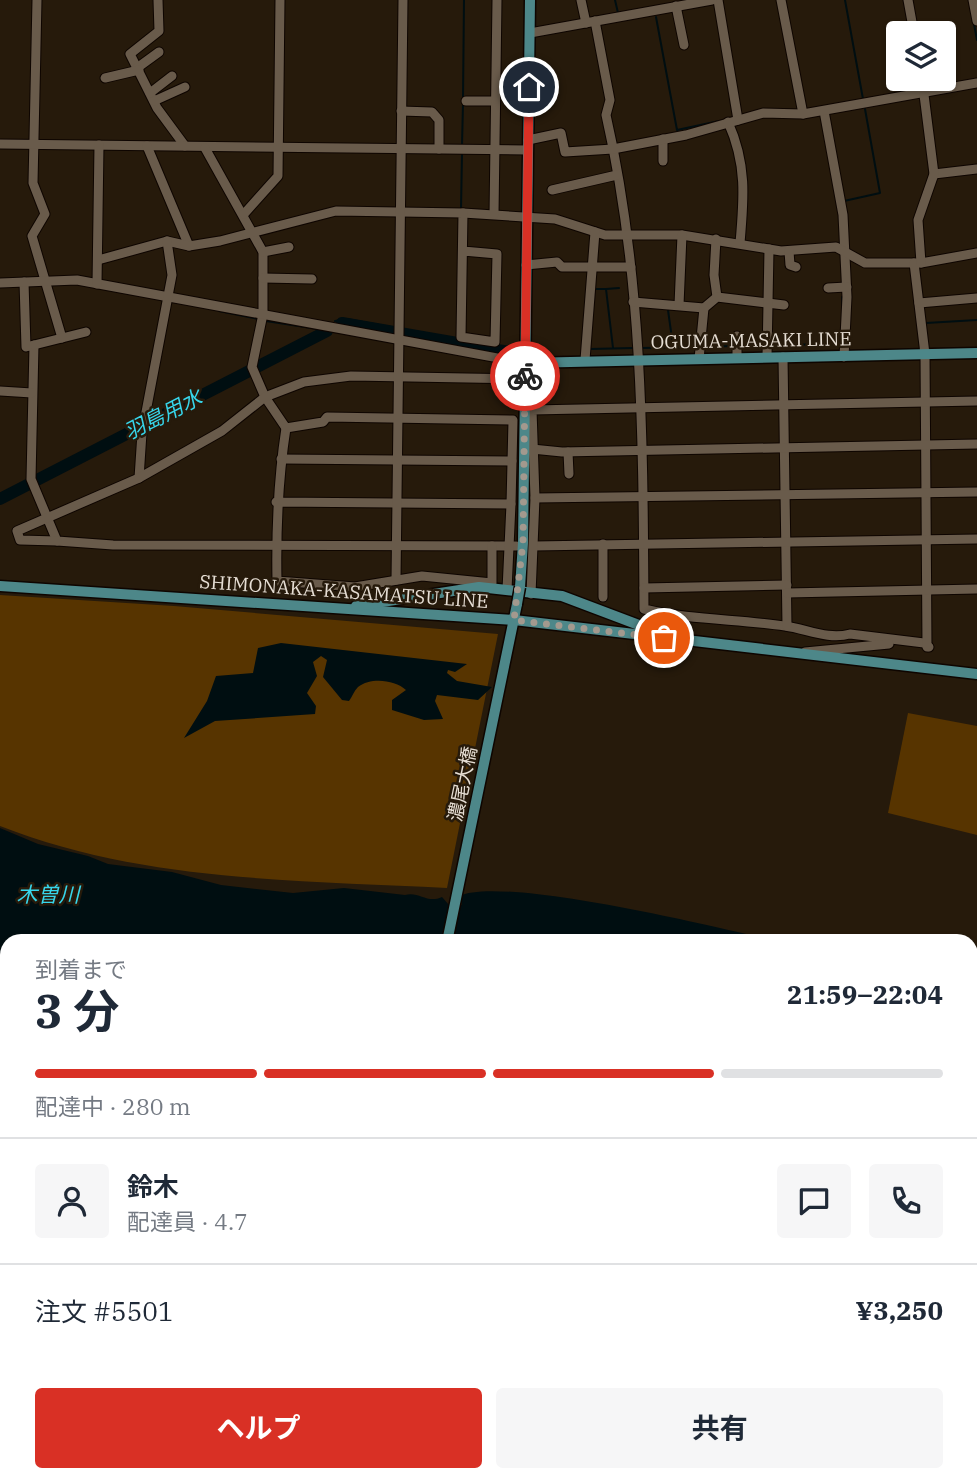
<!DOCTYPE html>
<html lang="ja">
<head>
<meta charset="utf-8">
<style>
	:root { --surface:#fff; --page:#f6f6f7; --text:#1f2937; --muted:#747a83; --line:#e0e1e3; --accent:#d93025 }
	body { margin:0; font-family:"IBM Plex Serif","Noto Sans JP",serif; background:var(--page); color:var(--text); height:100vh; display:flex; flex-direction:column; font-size:26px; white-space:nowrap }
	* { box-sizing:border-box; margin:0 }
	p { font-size:23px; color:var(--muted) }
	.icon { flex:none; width:38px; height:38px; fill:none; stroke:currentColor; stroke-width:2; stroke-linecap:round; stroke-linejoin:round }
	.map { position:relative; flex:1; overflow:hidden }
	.details { position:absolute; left:0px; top:934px; width:978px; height:548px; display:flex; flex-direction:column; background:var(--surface); border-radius:21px 21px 0 0; box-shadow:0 2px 5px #0004 }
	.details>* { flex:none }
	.controls { position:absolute; left:886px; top:21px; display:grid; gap:14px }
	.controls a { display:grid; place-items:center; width:70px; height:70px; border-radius:7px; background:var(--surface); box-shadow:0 2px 5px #0004; font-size:35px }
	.pin { position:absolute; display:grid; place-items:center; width:60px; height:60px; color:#fff; margin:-30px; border:4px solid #fff; border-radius:50%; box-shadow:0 2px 7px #0007 }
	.courier { position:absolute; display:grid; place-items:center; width:70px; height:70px; margin:-35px; border:5px solid #d93025; border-radius:50%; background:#fff; color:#222; box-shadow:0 2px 9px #0007 }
	.summary em { font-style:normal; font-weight:700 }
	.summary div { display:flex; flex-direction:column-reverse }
	.summary { display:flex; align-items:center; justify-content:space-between; height:119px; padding:0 35px }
	h1 { font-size:46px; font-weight:700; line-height:52px }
	.bar { display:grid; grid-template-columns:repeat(4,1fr); gap:10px 7px; align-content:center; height:84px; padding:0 35px }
	.bar i { height:9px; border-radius:5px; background:var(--line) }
	.bar .current { background:var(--accent) }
	.bar p { grid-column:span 4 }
	.line { display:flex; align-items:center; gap:18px; padding:0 35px; border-top:2px solid var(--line) }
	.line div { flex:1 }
	.round { display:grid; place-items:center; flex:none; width:74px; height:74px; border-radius:7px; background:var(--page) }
	.primary-button { display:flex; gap:14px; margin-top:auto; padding:14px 35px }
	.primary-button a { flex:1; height:80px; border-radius:7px; background:var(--accent); color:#fff; font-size:28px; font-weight:700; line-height:80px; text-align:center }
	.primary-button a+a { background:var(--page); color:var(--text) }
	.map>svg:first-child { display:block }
	.green { fill:#573400 }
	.water { fill:#000e11 }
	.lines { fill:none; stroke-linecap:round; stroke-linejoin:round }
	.stream { stroke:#000e11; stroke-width:2 }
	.river { stroke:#000e11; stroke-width:12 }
	.minor-casing { stroke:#0e0500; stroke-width:11 }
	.major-casing { stroke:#0e0500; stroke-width:13 }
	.minor { stroke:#695b4b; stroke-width:9 }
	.major { stroke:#4d8789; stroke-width:10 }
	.major-bridge-casing { stroke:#0e0500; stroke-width:13; stroke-linecap:butt }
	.major-bridge { stroke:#4d8789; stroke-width:10 }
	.done { stroke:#a3998e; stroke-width:7; stroke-dasharray:0 12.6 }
	.route { stroke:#d93025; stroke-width:9 }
	.labels { text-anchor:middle; stroke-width:5; stroke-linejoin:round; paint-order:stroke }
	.street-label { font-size:19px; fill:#e6ded4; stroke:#261a0b }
	.water-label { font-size:21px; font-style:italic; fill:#37d6eb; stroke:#261a0b }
</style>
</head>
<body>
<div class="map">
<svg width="977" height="1481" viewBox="0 0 977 1481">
	<rect width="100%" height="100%" fill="#261a0b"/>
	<g class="green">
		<path d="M 0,595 L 174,606 L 498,634 L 447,888 C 297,880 142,882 0,826 Z"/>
		<polygon points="908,713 977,726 977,835 888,813"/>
	</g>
	<g class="water">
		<path d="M 281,643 L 467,664 L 455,672 L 448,670 L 447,673 L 457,681 L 492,687 L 478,700 L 437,695 L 435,701 L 443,719 L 424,720 L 392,710 L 392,700 L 406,690 C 395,680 371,677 358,687 C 354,691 352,697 349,701 L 342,700 L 323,677 L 327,660 L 321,656 L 313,662 L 317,676 L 307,693 L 316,706 L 315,714 L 215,721 L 184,738 L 207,701 L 216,676 L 253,673 L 258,648 Z"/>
		<path d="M 0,828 L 38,844 L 88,856 L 108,864 L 172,872 L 221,885 L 293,893 L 344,888 L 405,895 C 419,891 427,904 442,897 L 449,905 L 460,907 L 462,904 L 459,896 C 501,875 721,928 775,941 L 7,942 L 7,1310 L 0,1309 Z"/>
		<polygon points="971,1008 977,1010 977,1481 564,1481 551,1475 971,1475"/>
	</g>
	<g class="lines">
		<g class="stream">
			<polyline points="615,0 618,13"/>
			<polyline points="845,0 863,99"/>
			<polyline points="656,17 677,130 719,121"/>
			<polyline points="974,24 977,40"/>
			<polyline points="463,98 464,0"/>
			<polyline points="462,145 463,104"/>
			<polyline points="844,201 880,193 865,109"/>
			<polyline points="461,209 462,154"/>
			<polyline points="596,289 605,289"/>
			<polyline points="668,310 673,346"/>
			<polyline points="219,311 258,319"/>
			<polyline points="842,317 842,297"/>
			<polyline points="266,321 318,329"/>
			<polyline points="335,321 347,319 396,328"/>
			<polyline points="926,323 977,320"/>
			<polyline points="402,329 458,339"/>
			<polyline points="773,345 840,344"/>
			<polyline points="743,346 762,346"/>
			<polyline points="704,347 731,346"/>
			<polyline points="613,348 606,289 619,288"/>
			<polyline points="642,348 695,347"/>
			<polyline points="590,349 633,348"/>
		</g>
		<g class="river">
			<polyline points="342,323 515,353"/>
			<polyline points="0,499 327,331"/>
		</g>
		<defs>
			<g id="minor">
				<polyline points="37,0 33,183 45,214 32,236 62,338"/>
				<polyline points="158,0 159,31 130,54 157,108 185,146"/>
				<polyline points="581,0 586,23"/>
				<polyline points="718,0 738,120"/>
				<polyline points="781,0 803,114"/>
				<polyline points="908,0 914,33"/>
				<polyline points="973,0 977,21"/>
				<polyline points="676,6 684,45"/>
				<path d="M 595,21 L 610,100 L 606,115 C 643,277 643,444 644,609 C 690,620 738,619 785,626 C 807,629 828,640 850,634 L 924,643 L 929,647"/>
				<polyline points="530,33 712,0"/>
				<polyline points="137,68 159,52"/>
				<polyline points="105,78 139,70"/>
				<polyline points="150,93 172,76"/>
				<polyline points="154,101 185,87"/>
				<polyline points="466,101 495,101"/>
				<polyline points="401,111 432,112 439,120 439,149"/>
				<polyline points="824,111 843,215 847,297 844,357"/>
				<path d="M 728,122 C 747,164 744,198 740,243"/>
				<polyline points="663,139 663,161"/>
				<polyline points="528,140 561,133 565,152 613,149 686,135 763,113 803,114 977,83"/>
				<polyline points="0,144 528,150"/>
				<polyline points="147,146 189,246"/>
				<polyline points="205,148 263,252 263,314 252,367 265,397 286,428"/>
				<polyline points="934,174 977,169"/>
				<polyline points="552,190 617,175"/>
				<polyline points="463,213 555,219 605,235 682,235 781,251 836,247 865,263 921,263 977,253"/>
				<polyline points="244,214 278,176 280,0"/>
				<polyline points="494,214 497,0"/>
				<polyline points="716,239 714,275 717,297"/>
				<polyline points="789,251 790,265 796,267"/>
				<polyline points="263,252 289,247"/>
				<polyline points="98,260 167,241 189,246 220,241 336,211 463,213 461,337 495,342 497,254 463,251"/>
				<polyline points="914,263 925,354 927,647"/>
				<polyline points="921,263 918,220 934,174 922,79"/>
				<polyline points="526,265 557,262 562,267 631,267"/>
				<polyline points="263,278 312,279"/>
				<polyline points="24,282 26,347 34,345 31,479 57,541 113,545 516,546"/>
				<polyline points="0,283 77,280 525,363"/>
				<polyline points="97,284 99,145"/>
				<polyline points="828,288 847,287"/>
				<polyline points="633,302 704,308 717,297 784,305"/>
				<polyline points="919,303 977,298"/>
				<polyline points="679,305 682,235"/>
				<polyline points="34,345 86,332"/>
				<polyline points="767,357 769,249"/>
				<polyline points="783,357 787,626"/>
				<polyline points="737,358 737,336"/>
				<polyline points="699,359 704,308"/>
				<polyline points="585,360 595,232"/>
				<polyline points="0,391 32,393"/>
				<polyline points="532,449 562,452 977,444"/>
				<polyline points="568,452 569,474"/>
				<polyline points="281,459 512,461"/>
				<polyline points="139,478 142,433 172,275 167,241"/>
				<polyline points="535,498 977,492"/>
				<path d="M 276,502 L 511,504 L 513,420 L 327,417 L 323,422 L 286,428 C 278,480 276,529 277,581 L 355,587 L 422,576 L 492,583 L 492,546"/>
				<polyline points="57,541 20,540 17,531 139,478 222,431 265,397 304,382 351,376 525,379"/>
				<polyline points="603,544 603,597"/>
				<polyline points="534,546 977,539"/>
				<polyline points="396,580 403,0"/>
				<polyline points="644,588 787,585"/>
				<polyline points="507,590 511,504"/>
				<polyline points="787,593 977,589"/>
				<polyline points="531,594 535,498 532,410 977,401"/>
				<polyline points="805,652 889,644"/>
				<polyline points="0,1402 7,1402"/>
				<polyline points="323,1475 335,1481"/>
				<polyline points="428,1475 441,1481"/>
				<polyline points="19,1481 42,1478 72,1481"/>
				<polyline points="104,1481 105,1475"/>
				<polyline points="158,1481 159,1475"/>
				<polyline points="262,1481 264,1475"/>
			</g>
			<g id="major">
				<polyline points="525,363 977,353"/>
				<polyline points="0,586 514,620 977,674"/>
				<polyline points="520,587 523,543 530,0"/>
				<polyline points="356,606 479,587 562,596 660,633"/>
				<polyline points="447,942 517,604"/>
				<polyline points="0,1351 7,1352"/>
				<polyline points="0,1370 7,1360"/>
				<polyline points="336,1481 337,1475"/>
			</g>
		</defs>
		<use href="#minor" class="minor-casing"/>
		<use href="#major" class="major-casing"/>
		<use href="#minor" class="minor"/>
		<use href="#major" class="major"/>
		<defs>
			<polyline id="major-bridge" points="517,604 520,587"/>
		</defs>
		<use href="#major-bridge" class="major-bridge-casing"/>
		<use href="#major-bridge" class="major-bridge"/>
	</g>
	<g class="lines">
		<polyline class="done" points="525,376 523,543 514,620 664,638"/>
		<polyline class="route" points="525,376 529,87"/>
	</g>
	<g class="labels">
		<g class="street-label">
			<text transform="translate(751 340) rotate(-1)" y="7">OGUMA-MASAKI LINE</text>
			<text transform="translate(344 591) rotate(4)" y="7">SHIMONAKA-KASAMATSU LINE</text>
			<text transform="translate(462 784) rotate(-78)" y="7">濃尾大橋</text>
		</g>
		<g class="water-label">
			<text transform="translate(163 415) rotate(-27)" y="7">羽島用水</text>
			<text x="48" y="902">木曽川</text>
		</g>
	</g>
</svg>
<div class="controls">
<a><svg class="icon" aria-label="layers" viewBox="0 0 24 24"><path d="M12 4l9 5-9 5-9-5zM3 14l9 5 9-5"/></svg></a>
</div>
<div class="pin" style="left:664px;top:638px;background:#ea580c"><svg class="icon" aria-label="bag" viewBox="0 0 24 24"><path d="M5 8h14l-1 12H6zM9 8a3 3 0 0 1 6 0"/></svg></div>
<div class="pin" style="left:529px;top:87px;background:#1f2937"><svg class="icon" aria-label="home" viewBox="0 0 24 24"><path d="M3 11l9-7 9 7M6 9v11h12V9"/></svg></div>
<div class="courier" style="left:525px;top:376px"><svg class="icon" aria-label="bike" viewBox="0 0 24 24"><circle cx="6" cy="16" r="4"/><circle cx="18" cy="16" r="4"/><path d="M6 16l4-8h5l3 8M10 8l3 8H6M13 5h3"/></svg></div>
<section class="details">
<div class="summary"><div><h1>3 分</h1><p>到着まで</p></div><em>21:59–22:04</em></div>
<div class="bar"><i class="current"></i><i class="current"></i><i class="current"></i><i></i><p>配達中 · 280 m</p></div>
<div class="line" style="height:126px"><a class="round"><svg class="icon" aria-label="person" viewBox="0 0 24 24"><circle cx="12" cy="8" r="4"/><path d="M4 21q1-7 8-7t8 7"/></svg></a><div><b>鈴木</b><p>配達員 · 4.7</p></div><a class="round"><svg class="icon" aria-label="chat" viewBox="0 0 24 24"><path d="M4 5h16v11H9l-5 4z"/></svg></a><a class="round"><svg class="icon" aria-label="phone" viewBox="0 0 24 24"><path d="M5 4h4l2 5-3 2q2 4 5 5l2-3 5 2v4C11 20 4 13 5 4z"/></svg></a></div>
<div class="line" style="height:91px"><div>注文 #5501</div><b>¥3,250</b></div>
<div class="primary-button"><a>ヘルプ</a><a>共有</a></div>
</section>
</div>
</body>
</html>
